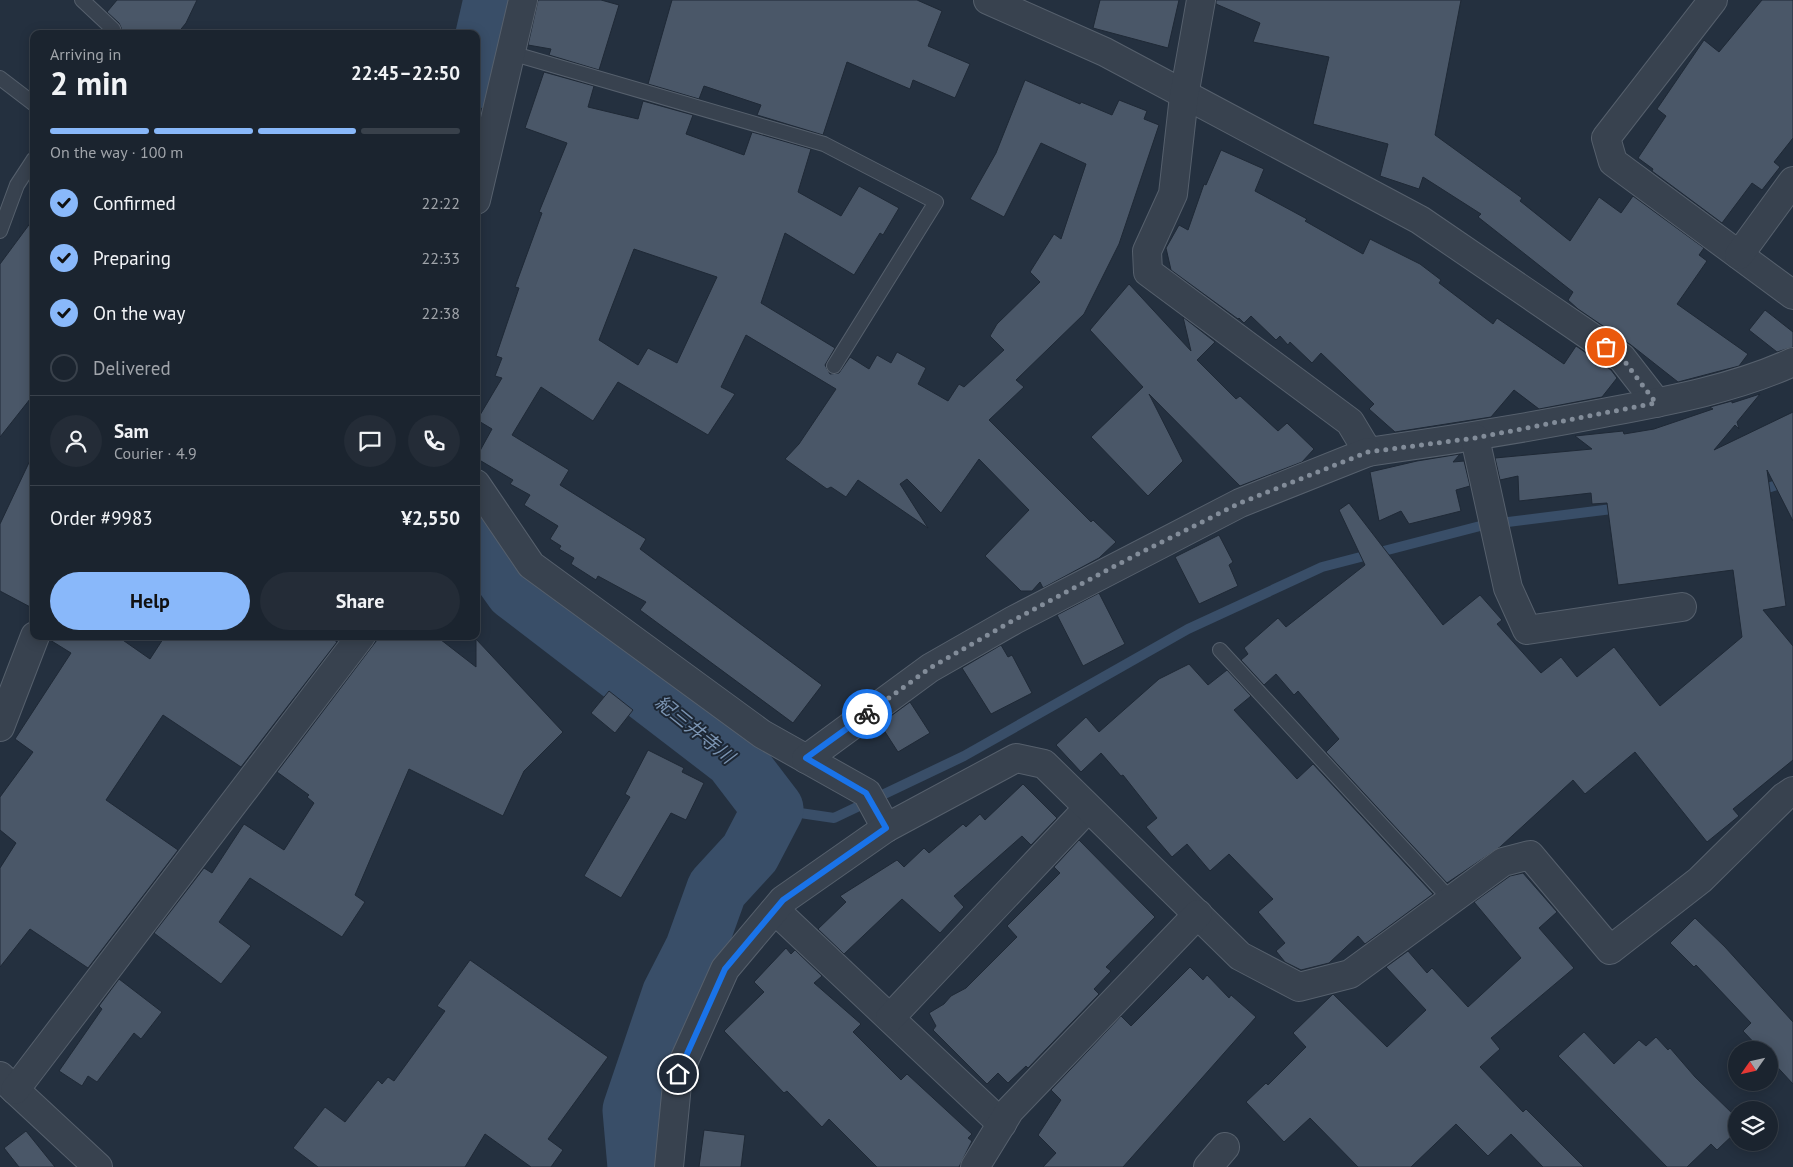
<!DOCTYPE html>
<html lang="en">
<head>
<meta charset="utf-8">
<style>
	:root { --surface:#1b242f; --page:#242c37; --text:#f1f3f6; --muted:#a0a4aa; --line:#39414b; --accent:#89b8fa }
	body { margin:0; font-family:"PT Sans","Noto Sans JP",sans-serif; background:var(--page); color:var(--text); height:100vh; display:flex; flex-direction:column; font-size:19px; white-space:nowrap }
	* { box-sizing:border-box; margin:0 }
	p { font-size:16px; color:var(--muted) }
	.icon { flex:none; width:28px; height:28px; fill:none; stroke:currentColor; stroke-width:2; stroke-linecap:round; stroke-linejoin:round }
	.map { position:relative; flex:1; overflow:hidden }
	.drawer { position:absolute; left:30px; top:30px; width:450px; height:610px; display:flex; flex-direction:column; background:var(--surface); border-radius:10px; box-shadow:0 2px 12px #0003,0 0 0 1px var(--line) }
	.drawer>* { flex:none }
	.needle { width:32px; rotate:236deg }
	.tools { position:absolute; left:1728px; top:1041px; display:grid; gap:10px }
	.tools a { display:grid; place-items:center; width:50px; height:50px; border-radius:50%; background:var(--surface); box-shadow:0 2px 12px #0003,0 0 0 1px var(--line); font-size:25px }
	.pin { position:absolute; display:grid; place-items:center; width:42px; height:42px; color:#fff; margin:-21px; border:2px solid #fff; border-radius:50%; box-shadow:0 1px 5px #0007 }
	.courier { position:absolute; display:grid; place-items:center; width:50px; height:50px; margin:-25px; border:4px solid #1a73e8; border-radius:50%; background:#fff; color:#222; box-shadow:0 1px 6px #0007 }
	.headline em { font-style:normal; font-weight:700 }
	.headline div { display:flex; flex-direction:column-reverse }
	.headline { display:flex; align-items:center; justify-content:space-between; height:85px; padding:0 20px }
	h1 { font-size:32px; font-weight:700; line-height:38px }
	.bar { display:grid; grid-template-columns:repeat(4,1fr); gap:8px 5px; align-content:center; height:60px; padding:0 20px }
	.bar i { height:6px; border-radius:4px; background:var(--line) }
	.bar .current { background:var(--accent) }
	.bar p { grid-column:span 4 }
	.line { display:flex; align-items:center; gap:12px; padding:0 20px; border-top:1px solid var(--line) }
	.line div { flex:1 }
	.round { display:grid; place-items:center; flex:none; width:52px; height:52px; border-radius:26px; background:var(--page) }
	ol { padding:0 20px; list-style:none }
	li { display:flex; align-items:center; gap:15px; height:55px }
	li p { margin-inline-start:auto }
	li .icon { padding:5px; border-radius:50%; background:var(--accent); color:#111; stroke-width:4 }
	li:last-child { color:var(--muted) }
	li i { width:28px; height:28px; border:2px solid var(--line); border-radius:50% }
	.primary-button { display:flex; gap:10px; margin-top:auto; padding:10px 20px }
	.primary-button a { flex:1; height:58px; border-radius:30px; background:var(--accent); color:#111; font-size:20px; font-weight:700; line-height:58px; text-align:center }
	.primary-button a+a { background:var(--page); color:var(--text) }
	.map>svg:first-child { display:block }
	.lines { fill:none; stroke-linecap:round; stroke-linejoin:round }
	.stream { stroke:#394e68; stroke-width:10 }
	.river { stroke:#394e68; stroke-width:61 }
	.building { fill:#4a5768; stroke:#1f2936; fill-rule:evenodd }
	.service-casing { stroke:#56606d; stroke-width:16 }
	.minor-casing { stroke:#56606d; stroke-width:30 }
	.service { stroke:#38424f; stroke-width:14 }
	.minor { stroke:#38424f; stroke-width:28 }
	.done { stroke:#828c99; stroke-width:5; stroke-dasharray:0 9 }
	.route { stroke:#1a73e8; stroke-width:6 }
	.labels { text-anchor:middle; stroke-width:4; stroke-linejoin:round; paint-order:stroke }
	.water-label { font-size:19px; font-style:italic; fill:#7b94b2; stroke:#1d2734 }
</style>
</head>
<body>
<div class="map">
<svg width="1793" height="1167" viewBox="0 0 1793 1167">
	<rect width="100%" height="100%" fill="#24303f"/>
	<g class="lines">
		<g class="stream">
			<polyline points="1758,491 1793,480"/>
			<polyline points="773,809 834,818 964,756 1188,629 1322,567 1484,525 1620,508"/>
		</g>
		<g class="river">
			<polyline points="476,78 494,0"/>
			<polyline points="476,535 515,590 734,758 773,809 750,853 717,889 695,950 672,995 633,1110 638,1167"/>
		</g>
	</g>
	<g class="building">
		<polygon points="117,0 197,0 186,23 177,34 124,34 119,23 107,12"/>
		<polygon points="538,0 601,0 619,5 599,70 549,55 551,49 528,45"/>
		<polygon points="672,0 917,0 942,11 928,46 970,64 955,98 913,80 910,89 847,62 823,135 757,115 761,105 704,86 699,99 648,84"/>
		<polygon points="1100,0 1179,0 1168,48 1093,28"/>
		<polygon points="1216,0 1461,0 1435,135 1522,198 1520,201 1570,241 1599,197 1621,213 1633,196 1704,248 1699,255 1707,261 1677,304 1748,354 1739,366 1678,382 1631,345 1578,309 1568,300 1573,292 1478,217 1481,214 1423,177 1419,189 1380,176 1388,144 1313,124 1329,57 1253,42 1260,23 1216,4"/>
		<polygon points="1762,0 1793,0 1793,138 1774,162 1780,167 1762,190 1752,183 1722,223 1652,171 1653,169 1638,158 1666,116 1657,109 1704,40 1719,52"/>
		<path d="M 544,72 L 594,86 L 588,107 L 638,119 L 643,101 L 693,115 L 686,134 L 744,155 L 752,132 L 811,149 L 798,192 L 841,216 L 859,186 L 899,208 L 883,235 L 880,233 L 854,275 L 785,233 L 761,303 L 835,348 L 825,365 L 830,374 L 839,373 L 850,357 L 869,369 L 877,355 L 891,363 L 897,352 L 926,368 L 918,384 L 948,401 L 959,384 L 964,387 L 1004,350 L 990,336 L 997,324 L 1040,282 L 1030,272 L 1054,234 L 1061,239 L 1086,164 L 1041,143 L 1004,217 L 970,199 L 996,153 L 1025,80 L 1080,104 L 1081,102 L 1112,115 L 1119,100 L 1147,111 L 1144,119 L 1159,125 L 1119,244 L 1084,314 L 1016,380 L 1024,387 L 989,420 L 1091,522 L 1093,520 L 1116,542 L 1099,558 L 1043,588 L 1040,582 L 1032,591 L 1021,591 L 985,556 L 1029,510 L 979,459 L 941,513 L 907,479 L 900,484 L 928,528 L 858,480 L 846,497 L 831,487 L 827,489 L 785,459 L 799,444 L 836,389 L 746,335 L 721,387 L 735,394 L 708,435 L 618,382 L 593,421 L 541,387 L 512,435 L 569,470 L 560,485 L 646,539 L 640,549 L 822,685 L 793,723 L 640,610 L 646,602 L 598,576 L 596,580 L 571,564 L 574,558 L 559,549 L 561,546 L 550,539 L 558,526 L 524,505 L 530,495 L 510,484 L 513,480 L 476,458 L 492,429 L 477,420 L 502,378 L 495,376 L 502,358 L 496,356 L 519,288 L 515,287 L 542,213 L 539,212 L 567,143 L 525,128 ZM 634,249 L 717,277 L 677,363 L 648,348 L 638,365 L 599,340 Z"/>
		<polygon points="1221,150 1264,169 1255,191 1307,219 1305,221 1363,254 1370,239 1420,264 1441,280 1439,283 1493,324 1497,318 1564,364 1576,346 1611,370 1617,378 1602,397 1539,409 1514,390 1491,417 1395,432 1369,409 1374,404 1321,353 1312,363 1290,342 1288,345 1280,336 1276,340 1251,316 1244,323 1239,318 1238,319 1171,270 1166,248 1179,225 1188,230 1204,184 1206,185"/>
		<polygon points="34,218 34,394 0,437 0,264"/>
		<polygon points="1129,284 1191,351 1183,317 1215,342 1197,360 1236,399 1240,396 1278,431 1287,423 1314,449 1302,462 1240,486 1149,394 1183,461 1148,496 1091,437 1143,387 1090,330"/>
		<polygon points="1765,310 1793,332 1793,347 1777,352 1749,330"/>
		<polygon points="1760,394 1737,422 1739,429 1735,425 1714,450 1793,412 1793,521 1767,470 1786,606 1763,610 1793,646 1793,760 1733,809 1739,816 1707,842 1635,752 1585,794 1573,780 1500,847 1447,883 1326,752 1339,739 1298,691 1294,695 1276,674 1264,685 1241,660 1248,654 1244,648 1278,618 1286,627 1365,565 1339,510 1349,503 1443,625 1480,595 1502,620 1497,624 1541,673 1561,657 1577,677 1614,647 1660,706 1742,637 1733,570 1618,585 1607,503 1592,504 1591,493 1519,501 1518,476 1500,480 1495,458 1592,449 1575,436 1623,431 1624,434 1654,429 1713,409 1710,407 1732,401 1732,403"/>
		<polygon points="34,452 34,609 0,591 0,524"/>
		<polygon points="1460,454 1453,462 1464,461 1470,486 1456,490 1461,511 1409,524 1401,511 1379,521 1370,472 1417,461"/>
		<polygon points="1219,535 1233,562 1229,565 1238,586 1199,604 1175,557"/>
		<polygon points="1099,593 1125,644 1083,666 1057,615"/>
		<polygon points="50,636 117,636 150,659 165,636 329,636 337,642 241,767 163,715 106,800 178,850 88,968 30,929 0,967 0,868 16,843 0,830 0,797 33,752 15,739 71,653 50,640"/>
		<polygon points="380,636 436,636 476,667 476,639 563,732 524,771 503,816 409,769 355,895 365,902 342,937 250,878 219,922 251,946 221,984 154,933 204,868 212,873 244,824 284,850 314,803 307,797 309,795 277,772"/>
		<polygon points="1001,645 1008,657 1012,655 1032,693 991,714 962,668"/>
		<polygon points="1189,664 1208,685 1227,670 1251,696 1234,710 1297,779 1313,764 1433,894 1365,944 1358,936 1329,963 1301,970 1285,962 1276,951 1285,943 1258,912 1273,899 1229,854 1210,871 1187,844 1172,857 1146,827 1157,818 1123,775 1121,776 1101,753 1081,772 1056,745 1086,717 1099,732 1159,679"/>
		<polygon points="609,691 633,710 615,733 591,713"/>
		<polygon points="910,702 930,733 898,752 880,724"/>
		<polygon points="648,750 684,768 682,772 704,783 686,820 671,813 621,898 584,876 630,797 625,794"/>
		<polygon points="1023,784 1057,818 1031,845 1022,836 954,896 964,907 940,933 902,899 844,954 818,929 846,902 840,896 897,860 904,867 924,848 929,853 963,824 966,827 980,814 985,820"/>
		<polygon points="1079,840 1155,917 1106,967 1111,971 1094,989 1099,994 1028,1068 1026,1066 1008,1083 998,1073 987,1084 933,1030 936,1026 929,1013 944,1004 951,996 966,988 1017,937 1007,926 1060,873 1054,867"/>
		<polygon points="1523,873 1557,912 1539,928 1574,968 1491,1038 1500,1049 1480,1067 1523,1112 1526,1109 1584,1167 1543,1167 1511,1134 1488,1156 1456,1124 1411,1167 1358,1167 1310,1118 1284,1142 1246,1102 1266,1083 1268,1085 1306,1047 1293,1033 1333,994 1387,1047 1426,1010 1386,967 1408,951 1427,973 1432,968 1468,1007 1521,958 1474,902 1510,876"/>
		<polygon points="1695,918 1725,947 1793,1022 1793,1084 1769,1058 1769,1050 1761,1050 1743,1031 1751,1023 1696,965 1694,967 1670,943"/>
		<polygon points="786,948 791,954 795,950 822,976 814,983 861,1024 853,1032 901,1080 907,1074 972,1134 968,1138 972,1141 959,1167 877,1167 829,1119 822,1127 787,1091 784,1093 724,1031 764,992 754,982"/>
		<polygon points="470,960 608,1057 548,1139 563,1150 551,1167 531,1167 485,1134 465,1167 318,1167 293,1148 325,1107 345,1122 378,1080 382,1084 388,1077 394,1081 445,1011 437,1006"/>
		<polygon points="1190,967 1203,980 1207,975 1229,998 1231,995 1256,1017 1123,1167 1043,1167 1056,1153 1038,1135 1061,1100 1051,1090 1121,1016 1131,1026"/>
		<polygon points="119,979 162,1012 141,1039 134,1033 97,1082 88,1076 82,1086 59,1071 102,1009 99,1006"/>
		<polygon points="1584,1032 1614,1064 1639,1040 1646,1046 1656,1037 1668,1050 1670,1048 1695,1077 1736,1117 1736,1132 1717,1150 1711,1144 1687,1167 1667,1167 1558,1056"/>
		<polygon points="704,1130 745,1135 741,1167 699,1167"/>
		<polygon points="26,1131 55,1167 19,1167 4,1148"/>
	</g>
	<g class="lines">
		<defs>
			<g id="service">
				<polyline points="82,0 113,29 115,34"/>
				<polyline points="511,53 824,144 936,202 834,366"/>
				<polyline points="0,78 34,104"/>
				<polyline points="0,231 17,185 34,159"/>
				<polyline points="1220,650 1451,900"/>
			</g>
			<g id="minor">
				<polyline points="988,0 1105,52 1420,220 1622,358 1657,403"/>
				<path d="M 1201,0 L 1184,96 L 1173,194 L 1147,251 L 1148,272 L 1350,422 L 1368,452 C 1447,441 1525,428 1603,413 C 1667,401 1734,389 1793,362"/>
				<polyline points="1713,0 1606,138 1613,162 1793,295"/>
				<polyline points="476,200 523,0"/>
				<polyline points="1739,255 1793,181"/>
				<polyline points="1475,438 1508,588 1527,630 1682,607"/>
				<polyline points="476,484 531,565 762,734 867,793 886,828"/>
				<polyline points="0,727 35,636"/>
				<polyline points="806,759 930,668 1014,620 1240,503 1368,452"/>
				<polyline points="775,910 1002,1124"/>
				<polyline points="890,1018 1088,808"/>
				<polyline points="0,1076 98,1167"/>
				<polyline points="15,1090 361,636"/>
				<polyline points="669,1167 678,1074 725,969 783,900 886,828 1016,758 1044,764 1240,956 1299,987 1350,974 1503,862 1530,855 1610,950 1700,880 1784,797 1793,791"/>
				<polyline points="975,1167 1010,1110 1198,914"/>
				<polyline points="1208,1167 1225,1147"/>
			</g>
		</defs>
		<use href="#service" class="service-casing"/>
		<use href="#minor" class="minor-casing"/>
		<use href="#service" class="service"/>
		<use href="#minor" class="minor"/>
	</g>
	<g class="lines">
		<polyline class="done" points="867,714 930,668 1014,620 1130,558 1240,503 1368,452 1475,438 1656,403 1622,358 1606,347"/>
		<polyline class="route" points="678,1074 725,969 783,900 886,828 866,793 806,758 867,714"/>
	</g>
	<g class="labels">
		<g class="water-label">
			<text transform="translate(695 729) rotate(39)" y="7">紀三井寺川</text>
		</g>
	</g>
</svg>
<div class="tools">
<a><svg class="needle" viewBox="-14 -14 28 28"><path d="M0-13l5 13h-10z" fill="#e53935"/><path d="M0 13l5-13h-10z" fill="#a0a4aa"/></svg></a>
<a><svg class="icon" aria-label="layers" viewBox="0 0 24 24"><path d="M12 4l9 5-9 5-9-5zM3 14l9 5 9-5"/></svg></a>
</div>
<div class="pin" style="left:1606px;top:347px;background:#ea580c"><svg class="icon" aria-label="bag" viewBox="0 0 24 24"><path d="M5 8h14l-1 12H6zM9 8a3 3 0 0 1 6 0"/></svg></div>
<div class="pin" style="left:678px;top:1074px;background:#1f2937"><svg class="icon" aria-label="home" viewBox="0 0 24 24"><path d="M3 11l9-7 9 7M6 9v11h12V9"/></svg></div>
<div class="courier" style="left:867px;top:714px"><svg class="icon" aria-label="bike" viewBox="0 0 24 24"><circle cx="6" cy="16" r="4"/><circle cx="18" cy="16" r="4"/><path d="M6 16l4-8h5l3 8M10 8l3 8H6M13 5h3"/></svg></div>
<section class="drawer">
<div class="headline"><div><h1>2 min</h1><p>Arriving in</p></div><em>22:45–22:50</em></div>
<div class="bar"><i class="current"></i><i class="current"></i><i class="current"></i><i></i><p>On the way · 100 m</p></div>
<ol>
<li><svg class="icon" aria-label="check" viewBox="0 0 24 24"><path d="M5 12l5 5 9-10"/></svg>Confirmed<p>22:22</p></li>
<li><svg class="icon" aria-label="check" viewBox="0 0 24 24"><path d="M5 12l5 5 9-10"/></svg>Preparing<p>22:33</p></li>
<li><svg class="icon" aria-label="check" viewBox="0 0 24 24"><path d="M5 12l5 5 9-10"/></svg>On the way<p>22:38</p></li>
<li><i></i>Delivered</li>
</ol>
<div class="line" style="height:90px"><a class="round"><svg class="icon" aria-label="person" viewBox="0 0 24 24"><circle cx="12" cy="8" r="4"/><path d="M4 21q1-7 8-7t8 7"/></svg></a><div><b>Sam</b><p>Courier · 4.9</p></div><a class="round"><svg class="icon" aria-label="chat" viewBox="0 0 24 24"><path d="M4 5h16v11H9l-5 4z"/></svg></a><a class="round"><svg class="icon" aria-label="phone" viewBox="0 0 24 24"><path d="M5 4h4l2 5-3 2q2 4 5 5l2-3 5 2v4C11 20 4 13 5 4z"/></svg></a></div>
<div class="line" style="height:65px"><div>Order #9983</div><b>¥2,550</b></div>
<div class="primary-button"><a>Help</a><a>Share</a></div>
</section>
</div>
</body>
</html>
